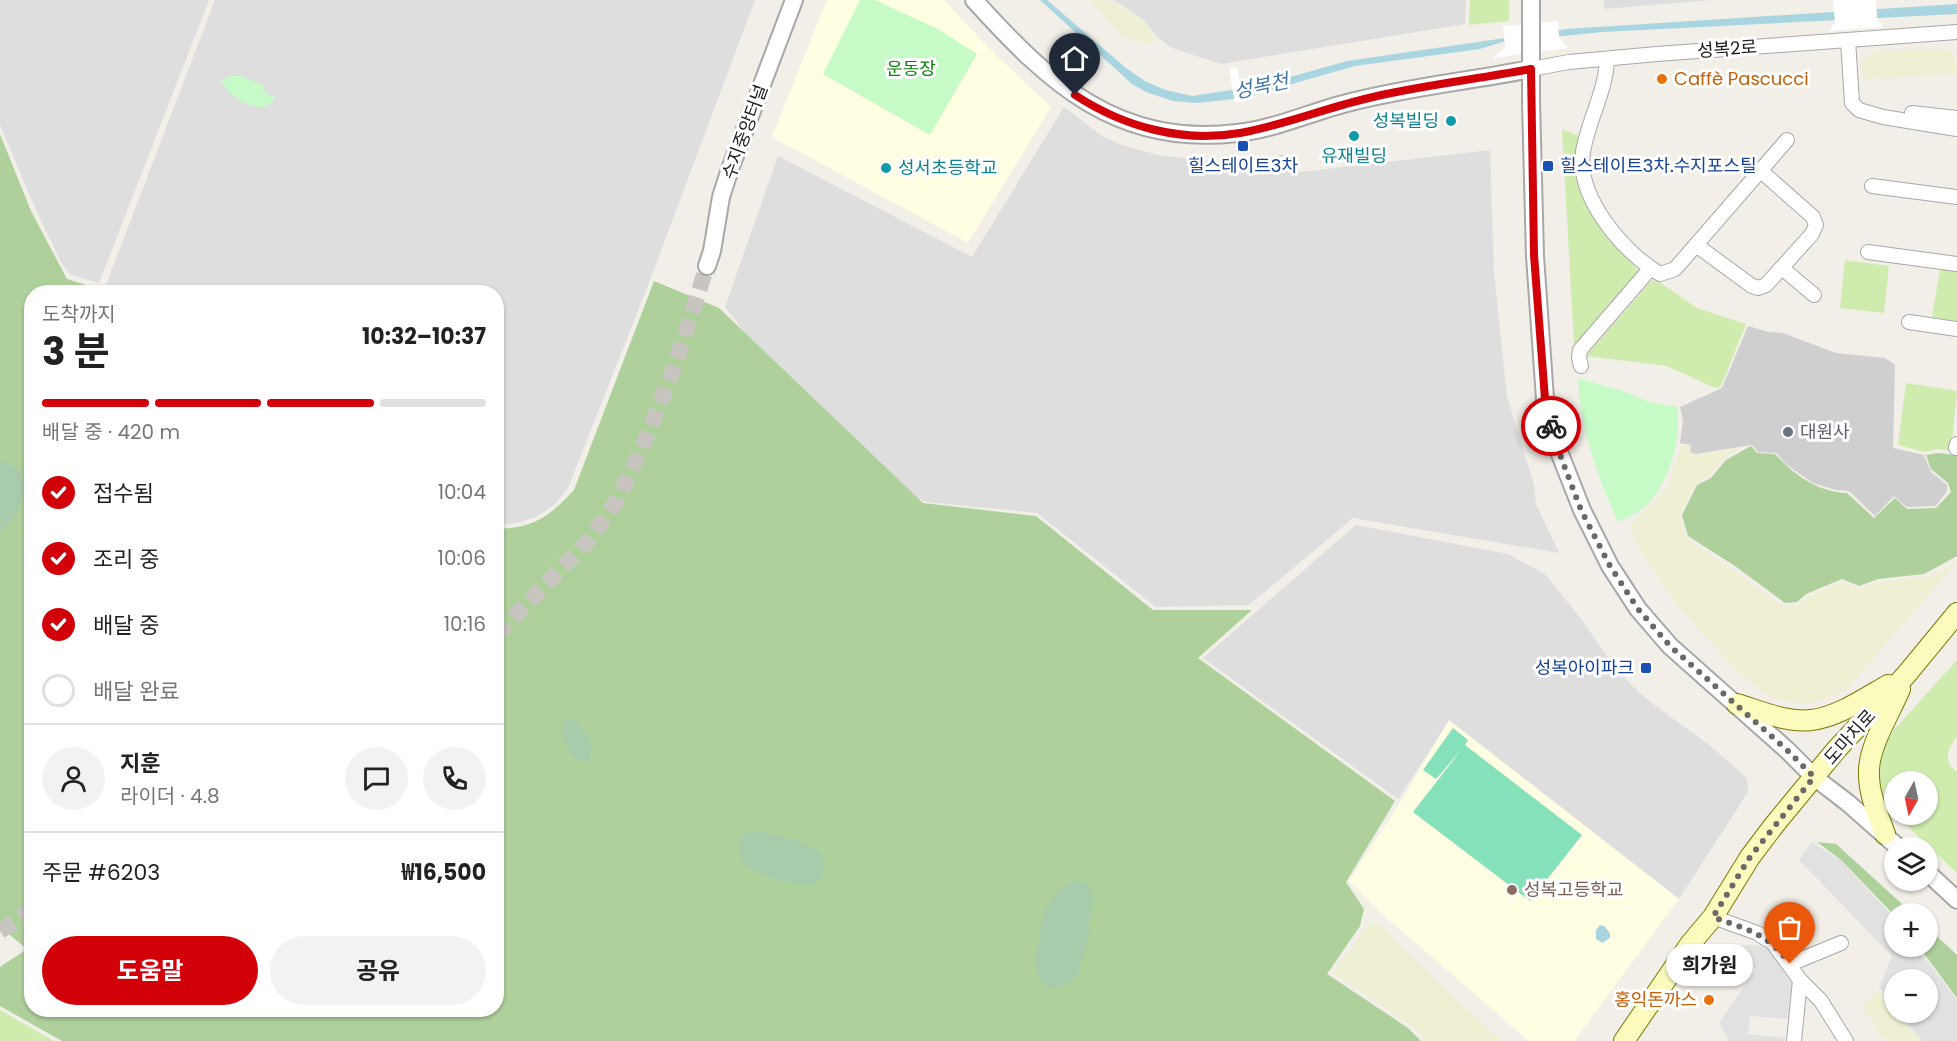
<!DOCTYPE html>
<html lang="ko">
<head>
<meta charset="utf-8">
<style>
	:root { --surface:#fff; --page:#f2f2f2; --text:#222; --muted:#767676; --line:#e0e0e0; --accent:#d20009 }
	body { margin:0; font-family:Poppins,"Noto Sans KR",sans-serif; background:var(--page); color:var(--text); height:100vh; display:flex; flex-direction:column; font-size:22px; white-space:nowrap }
	* { box-sizing:border-box; margin:0 }
	p { font-size:20px; color:var(--muted) }
	.icon { flex:none; width:33px; height:33px; fill:none; stroke:currentColor; stroke-width:2; stroke-linecap:round; stroke-linejoin:round }
	.map { position:relative; flex:1; overflow:hidden }
	.drawer { position:absolute; left:24px; top:285px; width:480px; height:732px; display:flex; flex-direction:column; background:var(--surface); border-radius:24px; box-shadow:0 2px 4px #0004 }
	.drawer>* { flex:none }
	.needle { width:39px; rotate:189deg }
	.controls { position:absolute; left:1884px; top:771px; display:grid; gap:12px }
	.controls a { display:grid; place-items:center; width:54px; height:54px; border-radius:50%; background:var(--surface); box-shadow:0 2px 4px #0004; font-size:30px }
	.pin { position:absolute; display:grid; place-items:center; width:51px; height:51px; color:#fff; margin:-62px -26px; border-radius:50% 50% 50% 0; rotate:-45deg; box-shadow:0 0 6px #0007 }
	.pin .icon { rotate:45deg }
	.courier { position:absolute; display:grid; place-items:center; width:60px; height:60px; margin:-30px; border:4px solid #d20009; border-radius:50%; background:#fff; color:#222; box-shadow:0 2px 8px #0007 }
	.bubble { position:absolute; height:42px; border-radius:21px; background:var(--surface); box-shadow:0 2px 4px #0004; font-size:20px; font-weight:700; line-height:42px; text-align:center }
	.overview em { font-style:normal; font-weight:700 }
	.overview div { display:flex; flex-direction:column-reverse }
	.overview { display:flex; align-items:center; justify-content:space-between; height:102px; padding:0 18px }
	h1 { font-size:39px; font-weight:700; line-height:45px }
	.bar { display:grid; grid-template-columns:repeat(4,1fr); gap:9px 6px; align-content:center; height:72px; padding:0 18px }
	.bar i { height:8px; border-radius:4px; background:var(--line) }
	.bar .current { background:var(--accent) }
	.bar p { grid-column:span 4 }
	.line { display:flex; align-items:center; gap:15px; padding:0 18px; border-top:2px solid var(--line) }
	.line div { flex:1 }
	.round { display:grid; place-items:center; flex:none; width:63px; height:63px; border-radius:32px; background:var(--page) }
	ol { padding:0 18px; list-style:none }
	li { display:flex; align-items:center; gap:18px; height:66px }
	li p { margin-inline-start:auto }
	li .icon { padding:6px; border-radius:50%; background:var(--accent); color:#fff; stroke-width:4 }
	li:last-child { color:var(--muted) }
	li i { width:33px; height:33px; border:3px solid var(--line); border-radius:50% }
	.button { display:flex; gap:12px; margin-top:auto; padding:12px 18px }
	.button a { flex:1; height:69px; border-radius:36px; background:var(--accent); color:#fff; font-size:24px; font-weight:700; line-height:69px; text-align:center }
	.button a+a { background:var(--page); color:var(--text) }
	.map>svg:first-child { display:block }
	.residential { fill:#dfdede }
	.education { fill:#fffee3 }
	.religious { fill:#cfcfcf }
	.farmland { fill:#eff0d3 }
	.grass { fill:#cfecae }
	.forest { fill:#aed19c }
	.cemetery { fill:#a8cbac }
	.park { fill:#c6fbc8 }
	.pitch { fill:#85e1ba }
	.parking { fill:#e1e1e1 }
	.water { fill:#a8d5df }
	.pier { fill:#fff }
	.lines { fill:none; stroke-linecap:round; stroke-linejoin:round }
	.tertiary-tunnel { stroke:#c8c5c0; stroke-width:16; stroke-dasharray:16 8; stroke-linecap:butt }
	.minor-casing { stroke:#a8a8a8; stroke-width:16 }
	.tertiary-casing { stroke:#a8a8a8; stroke-width:20 }
	.secondary-casing { stroke:#757d03; stroke-width:22 }
	.minor { stroke:#fff; stroke-width:14 }
	.tertiary { stroke:#fff; stroke-width:16 }
	.secondary { stroke:#fafbbc; stroke-width:20 }
	.done { stroke:#6a6967; stroke-width:6; stroke-dasharray:0 10.8 }
	.route { stroke:#d20009; stroke-width:8 }
	.food-dot { fill:#e8710a; stroke:#fff; stroke-width:2 }
	.culture-dot { fill:#0f9aa8; stroke:#fff; stroke-width:2 }
	.transit-dot { fill:#1a4fb4; stroke:#fff; stroke-width:2 }
	.worship-dot { fill:#6b7280; stroke:#fff; stroke-width:2 }
	.education-dot { fill:#8d6e63; stroke:#fff; stroke-width:2 }
	.labels { text-anchor:middle; stroke-width:6; stroke-linejoin:round; paint-order:stroke }
	.street-label { font-size:18px; fill:#212121; stroke:#fff }
	.park-label { font-size:18px; fill:#0a840f; stroke:#fff }
	.food-label { font-size:18px; fill:#c56008; stroke:#fff; text-anchor:start }
	.culture-label { font-size:18px; fill:#0d838f; stroke:#fff; text-anchor:end }
	.transit-label { font-size:18px; fill:#164399; stroke:#fff }
	.worship-label { font-size:18px; fill:#5b616d; stroke:#fff; text-anchor:start }
	.education-label { font-size:18px; fill:#785e54; stroke:#fff; text-anchor:start }
	.water-label { font-size:20px; font-style:italic; fill:#4478a4; stroke:#fff }
</style>
</head>
<body>
<div class="map">
<svg width="1957" height="1041" viewBox="0 0 1957 1041">
	<rect width="100%" height="100%" fill="#f2eee8"/>
	<g class="residential">
		<polygon points="0,0 209,0 99,283 71,275 61,262 36,210 0,125"/>
		<polygon points="215,0 755,0 650,280 568,488 554,505 536,517 517,523 497,525 496,292 123,292 106,285"/>
		<polygon points="1112,0 1466,0 1465,24 1221,64 1172,48 1157,37 1145,21 1124,6"/>
		<polygon points="1604,0 1711,0 1604,9"/>
		<polygon points="1064,107 1102,136 1122,145 1158,155 1234,164 1286,154 1293,173 1490,150 1494,272 1507,397 1534,484 1536,504 1559,553 1353,518 1249,605 1156,607 1037,513 926,502 844,460 725,307 778,156 972,257"/>
		<polygon points="1356,525 1508,554 1545,574 1582,620 1611,662 1632,686 1653,704 1708,744 1747,778 1748,792 1679,899 1449,721 1398,799 1203,658"/>
	</g>
	<g class="education">
		<polygon points="827,0 944,0 989,48 1051,107 968,243 772,137"/>
		<polygon points="1449,720 1679,899 1574,1041 1529,1041 1381,913 1349,881 1401,801"/>
	</g>
	<polygon class="religious" points="1748,326 1769,332 1783,333 1836,353 1885,358 1895,365 1893,448 1924,455 1931,472 1947,485 1947,491 1936,506 1907,507 1894,496 1875,516 1849,491 1836,490 1813,483 1788,466 1776,453 1758,452 1752,445 1695,454 1690,452 1691,445 1680,443 1683,421 1680,407 1722,388"/>
	<g class="farmland">
		<polygon points="1090,0 1108,0 1129,11 1144,21 1158,42 1147,43 1124,37"/>
		<polygon points="1950,50 1957,64 1957,73 1865,79 1860,63 1876,51"/>
		<polygon points="1682,446 1690,446 1689,452 1694,456 1743,447 1724,458 1710,474 1695,484 1680,515 1686,538 1783,606 1797,606 1808,597 1842,582 1859,590 1877,582 1927,578 1957,562 1860,673 1849,688 1826,699 1803,704 1770,697 1736,670 1678,606 1638,547 1629,524 1655,503 1667,488"/>
		<polygon points="1375,921 1465,1008 1502,1041 1426,1041 1426,1038 1412,1026 1332,972 1355,944 1364,929"/>
		<polygon points="1876,992 1882,994 1894,1009 1894,1012 1897,1013 1920,1041 1889,1041 1879,1034 1877,1027 1860,1004 1869,1001"/>
	</g>
	<g class="grass">
		<polygon points="1470,0 1509,0 1509,21 1469,25"/>
		<path d="M 1562,129 L 1581,137 C 1583,153 1583,190 1588,203 C 1598,230 1622,248 1638,271 L 1574,346 Z"/>
		<polygon points="1845,260 1889,266 1884,313 1840,308"/>
		<polygon points="1940,269 1957,271 1957,321 1932,317"/>
		<polygon points="1652,280 1661,283 1697,308 1746,324 1721,386 1715,388 1667,366 1586,356"/>
		<polygon points="1906,383 1957,391 1951,451 1937,449 1925,452 1898,445"/>
		<path d="M 1957,660 L 1957,737 C 1947,749 1943,762 1957,772 L 1957,873 L 1896,815 L 1928,814 L 1928,782 L 1894,782 L 1894,813 L 1885,803 L 1880,780 L 1881,753 L 1893,731 Z"/>
		<polygon points="0,1010 54,1041 0,1041"/>
	</g>
	<g class="forest">
		<path d="M 0,134 L 31,211 L 67,279 L 108,292 L 32,292 L 32,1010 L 496,1010 L 497,529 C 533,528 549,517 574,490 L 654,281 L 719,308 L 923,503 L 1036,516 L 1153,610 L 1252,610 L 1198,658 L 1395,801 L 1346,882 L 1364,909 L 1360,926 L 1327,974 L 1408,1028 L 1421,1041 L 62,1041 L 0,1006 L 0,967 L 27,949 L 0,927 Z"/>
		<path d="M 1751,446 L 1757,453 L 1775,454 C 1794,475 1818,492 1847,493 L 1874,518 L 1895,498 L 1907,509 L 1936,508 L 1951,492 L 1948,483 L 1931,469 L 1926,455 L 1938,453 L 1957,455 L 1957,556 L 1924,574 L 1878,579 L 1859,586 L 1842,579 L 1806,594 L 1797,602 L 1785,603 L 1735,566 L 1688,536 L 1682,515 L 1697,485 L 1711,478 L 1726,460 Z"/>
		<polygon points="1817,842 1836,844 1912,913 1894,914 1894,915 1841,860"/>
		<polygon points="1928,928 1957,955 1957,998 1919,947 1928,946"/>
	</g>
	<g class="cemetery">
		<path d="M 0,459 L 20,471 C 28,494 19,517 0,532 Z"/>
		<path d="M 564,718 L 576,720 L 585,732 L 592,749 L 588,762 C 569,766 558,732 564,718 Z"/>
		<path d="M 751,830 C 766,832 809,842 820,853 C 824,858 825,864 823,870 C 822,876 819,882 813,884 C 799,889 752,874 744,863 C 738,856 740,846 741,837 Z"/>
		<polygon points="1075,881 1087,882 1093,896 1089,930 1084,955 1076,977 1063,986 1048,988 1038,977 1035,960 1044,911 1059,890"/>
	</g>
	<g class="park">
		<polygon points="860,0 875,0 938,29 977,54 930,135 823,74"/>
		<path d="M 232,76 L 241,76 L 265,86 L 263,92 L 275,97 L 271,103 L 263,107 C 243,107 231,96 221,81 L 223,78 L 226,79 Z"/>
		<path d="M 1578,378 L 1625,392 L 1649,402 L 1678,407 C 1680,441 1671,478 1647,505 C 1640,512 1627,517 1618,522 C 1598,477 1580,429 1578,378 Z"/>
	</g>
	<polygon class="pitch" points="1453,728 1468,740 1465,745 1582,835 1530,901 1413,812 1462,749 1436,779 1423,770"/>
	<g class="parking">
		<polygon points="1812,842 1841,861 1894,918 1894,946 1916,947 1957,1000 1957,1041 1922,1041 1899,1013 1928,1012 1928,980 1894,980 1894,1006 1879,987 1892,956 1799,860"/>
		<polygon points="1750,945 1761,946 1770,951 1792,984 1787,1019 1750,1016 1748,1034 1785,1038 1784,1041 1729,1041 1719,1023 1756,969 1732,952 1739,946"/>
	</g>
	<g class="water">
		<polygon points="1040,0 1047,0 1126,68 1145,81 1165,90 1192,96 1258,86 1347,61 1567,29 1957,4 1957,14 1603,32 1502,42 1480,49 1355,66 1243,98 1197,103 1173,101 1146,92 1132,84"/>
		<polygon points="1600,925 1604,926 1610,933 1610,938 1602,943 1596,939 1596,930"/>
	</g>
	<g class="pier">
		<polygon points="1833,0 1876,0 1877,18 1883,27 1829,31 1835,22"/>
		<polygon points="1558,21 1559,37 1568,48 1493,58 1505,47 1503,26"/>
		<polygon points="1237,68 1243,101 1235,103 1229,69"/>
	</g>
	<g class="lines">
		<g class="tertiary-tunnel">
			<polyline points="496,635 587,542 618,499 643,445 671,376 707,266"/>
			<polyline points="0,931 32,910"/>
		</g>
		<defs>
			<g id="minor">
				<polyline points="1848,40 1852,103 1859,110 1883,117 1957,129"/>
				<path d="M 1607,59 C 1606,92 1588,120 1583,152 C 1576,197 1623,252 1660,274 L 1675,269 L 1787,140"/>
				<polyline points="1531,69 1569,62 1657,54 1957,32"/>
				<polyline points="1912,113 1957,118"/>
				<polyline points="1872,186 1957,197"/>
				<polyline points="1696,245 1752,286 1758,288 1766,285 1812,234 1816,225 1813,217 1761,171"/>
				<polyline points="1868,252 1957,264"/>
				<polyline points="1782,268 1814,295"/>
				<polyline points="1909,322 1957,329"/>
				<polyline points="1581,366 1579,358 1580,350 1650,269"/>
				<polyline points="1956,448 1957,444"/>
				<polyline points="1713,917 1757,933 1773,943 1800,980 1821,1001 1846,1041"/>
				<polyline points="1790,964 1841,943"/>
				<polyline points="1794,1041 1800,980"/>
			</g>
			<g id="tertiary">
				<path d="M 974,0 C 1049,83 1117,147 1237,133 C 1275,129 1311,112 1347,103 C 1407,87 1470,81 1531,69"/>
				<polyline points="1531,0 1531,101 1535,256 1545,399 1556,444 1582,510 1610,566 1638,609 1670,646 1787,750 1814,777 1848,803 1899,848"/>
				<polyline points="707,266 712,251 721,197 730,169 794,0"/>
				<polyline points="1928,873 1957,900"/>
			</g>
			<g id="secondary">
				<path d="M 1737,704 C 1760,711 1787,723 1811,720 C 1836,718 1867,697 1888,685"/>
				<path d="M 1885,834 C 1878,814 1868,793 1869,771 C 1869,746 1890,713 1900,689"/>
				<polyline points="1624,1041 1691,943 1713,917 1750,857 1775,824 1836,750 1906,675 1957,613"/>
			</g>
		</defs>
		<use href="#minor" class="minor-casing"/>
		<use href="#tertiary" class="tertiary-casing"/>
		<use href="#secondary" class="secondary-casing"/>
		<use href="#minor" class="minor"/>
		<use href="#tertiary" class="tertiary"/>
		<use href="#secondary" class="secondary"/>
	</g>
	<g class="lines">
		<path class="done" d="M 1551,426 L 1556,444 L 1581,510 L 1610,566 L 1638,609 L 1670,646 L 1787,750 L 1814,777 L 1750,857 L 1713,917 C 1746,929 1769,934 1790,964"/>
		<path class="route" d="M 1075,95 C 1124,127 1182,143 1240,133 C 1285,125 1328,107 1373,97 C 1425,85 1478,79 1531,69 L 1534,255 L 1545,399 L 1551,426"/>
	</g>
	<g class="food-dot">
		<circle cx="1662" cy="79" r="6"/>
		<circle cx="1709" cy="1000" r="6"/>
	</g>
	<g class="culture-dot">
		<circle cx="1451" cy="121" r="6"/>
		<circle cx="1354" cy="136" r="6"/>
		<circle cx="886" cy="168" r="6"/>
	</g>
	<g class="transit-dot">
		<rect x="1237" y="140" width="12" height="12" rx="3"/>
		<rect x="1542" y="160" width="12" height="12" rx="3"/>
		<rect x="1640" y="662" width="12" height="12" rx="3"/>
	</g>
	<circle class="worship-dot" cx="1788" cy="432" r="6"/>
	<circle class="education-dot" cx="1512" cy="890" r="6"/>
	<g class="labels">
		<g class="street-label">
			<text transform="translate(1727 49) rotate(-4)" y="6">성복2로</text>
			<text transform="translate(745 132) rotate(-70)" y="6">수지중앙터널</text>
			<text transform="translate(1850 737) rotate(-48)" y="6">도마치로</text>
		</g>
		<g class="park-label">
			<text x="911" y="75">운동장</text>
		</g>
		<g class="food-label">
			<text x="1674" y="85">Caffè Pascucci</text>
			<text x="1697" y="1006" text-anchor="end">홍익돈까스</text>
		</g>
		<g class="culture-label">
			<text x="1439" y="127">성복빌딩</text>
			<text x="1354" y="162" text-anchor="middle">유재빌딩</text>
			<text x="898" y="174" text-anchor="start">성서초등학교</text>
		</g>
		<g class="transit-label">
			<text x="1243" y="172">힐스테이트3차</text>
			<text x="1560" y="172" text-anchor="start">힐스테이트3차.수지포스틸</text>
			<text x="1634" y="674" text-anchor="end">성복아이파크</text>
		</g>
		<g class="worship-label">
			<text x="1800" y="438">대원사</text>
		</g>
		<g class="education-label">
			<text x="1524" y="896">성복고등학교</text>
		</g>
		<g class="water-label">
			<text transform="translate(1261 86) rotate(-12)" y="7">성복천</text>
		</g>
	</g>
</svg>
<div class="controls">
<a><svg class="needle" viewBox="-14 -14 28 28"><path d="M0-13l5 13h-10z" fill="#e53935"/><path d="M0 13l5-13h-10z" fill="#767676"/></svg></a>
<a><svg class="icon" aria-label="layers" viewBox="0 0 24 24"><path d="M12 4l9 5-9 5-9-5zM3 14l9 5 9-5"/></svg></a>
<a>+</a>
<a>−</a>
</div>
<div class="pin" style="left:1790px;top:964px;background:#ea580c"><svg class="icon" aria-label="bag" viewBox="0 0 24 24"><path d="M5 8h14l-1 12H6zM9 8a3 3 0 0 1 6 0"/></svg></div>
<div class="pin" style="left:1075px;top:95px;background:#1f2937"><svg class="icon" aria-label="home" viewBox="0 0 24 24"><path d="M3 11l9-7 9 7M6 9v11h12V9"/></svg></div>
<div class="courier" style="left:1551px;top:426px"><svg class="icon" aria-label="bike" viewBox="0 0 24 24"><circle cx="6" cy="16" r="4"/><circle cx="18" cy="16" r="4"/><path d="M6 16l4-8h5l3 8M10 8l3 8H6M13 5h3"/></svg></div>
<div class="bubble" style="left:1666px;top:944px;width:87px">희가원</div>
<section class="drawer">
<div class="overview"><div><h1>3 분</h1><p>도착까지</p></div><em>10:32–10:37</em></div>
<div class="bar"><i class="current"></i><i class="current"></i><i class="current"></i><i></i><p>배달 중 · 420 m</p></div>
<ol>
<li><svg class="icon" aria-label="check" viewBox="0 0 24 24"><path d="M5 12l5 5 9-10"/></svg>접수됨<p>10:04</p></li>
<li><svg class="icon" aria-label="check" viewBox="0 0 24 24"><path d="M5 12l5 5 9-10"/></svg>조리 중<p>10:06</p></li>
<li><svg class="icon" aria-label="check" viewBox="0 0 24 24"><path d="M5 12l5 5 9-10"/></svg>배달 중<p>10:16</p></li>
<li><i></i>배달 완료</li>
</ol>
<div class="line" style="height:108px"><a class="round"><svg class="icon" aria-label="person" viewBox="0 0 24 24"><circle cx="12" cy="8" r="4"/><path d="M4 21q1-7 8-7t8 7"/></svg></a><div><b>지훈</b><p>라이더 · 4.8</p></div><a class="round"><svg class="icon" aria-label="chat" viewBox="0 0 24 24"><path d="M4 5h16v11H9l-5 4z"/></svg></a><a class="round"><svg class="icon" aria-label="phone" viewBox="0 0 24 24"><path d="M5 4h4l2 5-3 2q2 4 5 5l2-3 5 2v4C11 20 4 13 5 4z"/></svg></a></div>
<div class="line" style="height:78px"><div>주문 #6203</div><b>₩16,500</b></div>
<div class="button"><a>도움말</a><a>공유</a></div>
</section>
</div>
</body>
</html>
